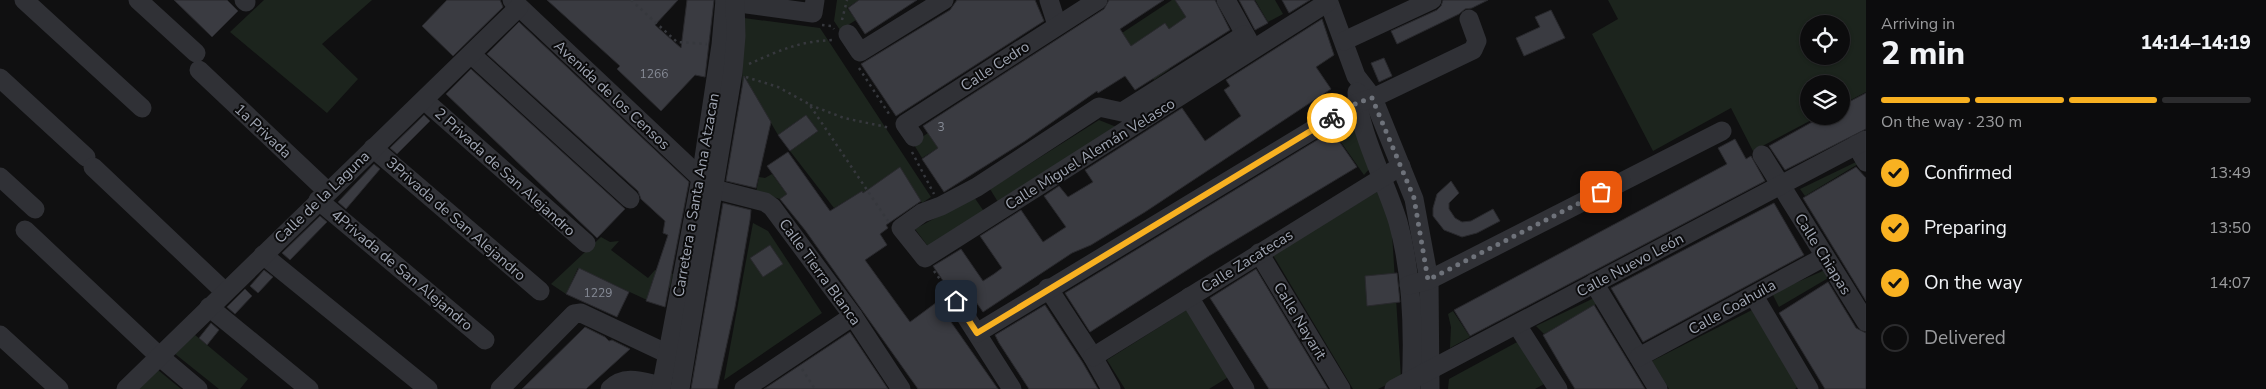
<!DOCTYPE html>
<html lang="en">
<head>
<meta charset="utf-8">
<style>
	:root { --surface:#0c0c0d; --page:#1a1a1b; --text:#f1f3f6; --muted:#9a9b9d; --line:#2c2c2e; --accent:#f8b121 }
	body { margin:0; font-family:"Nunito Sans",sans-serif; background:var(--page); color:var(--text); height:100vh; display:flex; flex-direction:column; font-size:19px; white-space:nowrap }
	* { box-sizing:border-box; margin:0 }
	p { font-size:16px; color:var(--muted) }
	.icon { flex:none; width:28px; height:28px; fill:none; stroke:currentColor; stroke-width:2; stroke-linecap:round; stroke-linejoin:round }
	.map { position:relative; flex:1; overflow:hidden }
	.sheet { display:flex; flex-direction:column; background:var(--surface); width:400px }
	.sheet>* { flex:none }
	.tools { position:absolute; left:1800px; top:15px; display:grid; gap:10px }
	.tools a { display:grid; place-items:center; width:50px; height:50px; border-radius:50%; background:var(--surface); box-shadow:0 1px 4px #0004,0 0 0 1px var(--line); font-size:25px }
	.pin { position:absolute; display:grid; place-items:center; width:42px; height:42px; color:#fff; margin:-21px; border-radius:10px; box-shadow:0 2px 8px #0006 }
	.courier { position:absolute; display:grid; place-items:center; width:50px; height:50px; margin:-25px; border:4px solid #f8b121; border-radius:50%; background:#fff; color:#222; box-shadow:0 1px 6px #0007 }
	.summary em { font-style:normal; font-weight:800 }
	.summary div { display:flex; flex-direction:column-reverse }
	.summary { display:flex; align-items:center; justify-content:space-between; height:85px; padding:0 15px }
	h1 { font-size:32px; font-weight:800; line-height:38px }
	.bar { display:grid; grid-template-columns:repeat(4,1fr); gap:8px 5px; align-content:center; height:60px; padding:0 15px }
	.bar i { height:6px; border-radius:4px; background:var(--line) }
	.bar .selected { background:var(--accent) }
	.bar p { grid-column:span 4 }
	ol { padding:0 15px; list-style:none }
	li { display:flex; align-items:center; gap:15px; height:55px }
	li p { margin-inline-start:auto }
	li .icon { padding:5px; border-radius:50%; background:var(--accent); color:#111; stroke-width:4 }
	li:last-child { color:var(--muted) }
	li i { width:28px; height:28px; border:2px solid var(--line); border-radius:50% }
	main { display:flex; flex:1; min-height:0 }
	.map>svg:first-child { display:block }
	.green { fill:#1c241d; fill-rule:evenodd }
	.building { fill:#3a3b41; stroke:#29292d }
	.lines { fill:none; stroke-linecap:round; stroke-linejoin:round }
	.path { stroke:#36383d; stroke-width:2.5; stroke-dasharray:2.5 4; stroke-linecap:butt }
	.minor { stroke:#303136; stroke-width:19 }
	.done { stroke:#6e727a; stroke-width:5; stroke-dasharray:0 9 }
	.route { stroke:#f8b121; stroke-width:6 }
	.labels { text-anchor:middle; stroke-width:4; stroke-linejoin:round; paint-order:stroke }
	.number-label { font-size:12px; fill:#868b96 }
	.street-label { font-size:15px; fill:#a0a6b3; stroke:#0b0b0c }
</style>
</head>
<body>
<main>
<div class="map">
<svg width="1866" height="389" viewBox="0 0 1866 389">
	<rect width="100%" height="100%" fill="#101011"/>
	<g class="green">
		<polygon points="264,0 372,0 322,44 358,79 327,113 230,32"/>
		<polygon points="837,0 859,0 847,8 856,20 840,30 834,21"/>
		<polygon points="1172,0 1175,0 1182,11 1190,7 1194,12 1181,21 1200,49 1188,57 1165,23 1147,35 1170,69 1154,80 1122,33"/>
		<polygon points="1255,0 1275,0 1283,14 1268,22"/>
		<path d="M 1608,0 L 1866,0 L 1866,92 L 1841,105 L 1841,84 L 1809,84 L 1809,116 L 1819,116 L 1753,151 L 1731,108 L 1653,151 L 1592,34 L 1618,19 ZM 1809,24 L 1841,24 L 1841,56 L 1809,56 Z"/>
		<polygon points="744,18 820,28 931,197 922,203 899,168 886,222 862,191 834,208 790,151 818,131 806,115 778,135 749,85 742,83"/>
		<polygon points="1348,113 1370,168 1364,175 1329,125"/>
		<polygon points="1099,120 1119,128 998,202 990,189"/>
		<polygon points="928,133 938,148 922,158 913,143"/>
		<polygon points="1856,162 1858,164 1805,196 1800,189"/>
		<polygon points="772,174 787,194 780,199 756,192 759,177 765,178"/>
		<polygon points="1380,190 1391,217 1401,378 1378,389 1353,389 1273,255"/>
		<polygon points="974,197 985,213 930,249 915,229"/>
		<polygon points="753,223 768,231 822,313 724,380"/>
		<polygon points="601,237 610,242 619,241 611,250 648,278 655,270 673,274 670,288 652,282 647,300 578,268 566,294 551,284"/>
		<polygon points="1825,270 1830,277 1779,307 1772,293"/>
		<polygon points="1594,298 1598,303 1544,334 1536,326"/>
		<polygon points="1188,309 1230,376 1209,389 1125,389 1107,360"/>
		<polygon points="1752,310 1799,386 1795,389 1669,389 1652,361"/>
		<polygon points="1453,311 1470,337 1450,348 1451,327 1448,314"/>
		<polygon points="195,335 248,379 240,389 219,389 174,353"/>
		<polygon points="1519,341 1546,383 1535,389 1448,389 1449,379"/>
		<polygon points="158,370 181,389 139,389"/>
	</g>
	<g class="building">
		<polygon points="174,0 227,0 238,11 212,37"/>
		<polygon points="447,0 500,0 503,7 453,56 422,26"/>
		<polygon points="547,0 678,0 655,25 681,48 687,0 714,0 705,77 695,75 661,111 617,69 620,66"/>
		<polygon points="859,0 917,0 865,34 848,8"/>
		<polygon points="957,0 1035,0 1044,21 896,116 861,64 950,10"/>
		<polygon points="1109,0 1164,0 1120,29 1131,46 1165,23 1169,29 1186,17 1175,0 1215,0 1230,30 1135,90 1125,76 1098,93 1097,91 1025,141 944,192 922,159 938,148 923,126 1104,9"/>
		<polygon points="1239,0 1254,0 1268,23 1255,30"/>
		<polygon points="1282,0 1310,0 1289,13"/>
		<polygon points="1443,0 1488,0 1472,8 1465,9 1459,14 1397,44 1391,31 1437,10 1441,6"/>
		<polygon points="1551,10 1565,38 1524,56 1516,38 1540,27 1535,17"/>
		<polygon points="1322,19 1334,55 1316,67 1331,89 1145,212 1091,245 1072,253 983,312 964,285 950,291 933,266 961,249 983,281 994,274 1002,268 980,236 1021,210 1043,242 1066,227 1044,196 1059,186 1068,197 1093,182 1085,170 1182,108 1205,141 1241,116 1224,90 1230,86 1226,80"/>
		<polygon points="519,22 689,182 665,307 646,301 668,235 663,233 665,221 641,199 638,191 487,54"/>
		<polygon points="1384,58 1392,76 1379,82 1371,63"/>
		<polygon points="471,69 625,209 597,238 446,94"/>
		<polygon points="744,76 771,122 756,188 726,181"/>
		<polygon points="1866,93 1866,129 1785,170 1769,146 1823,116 1841,116 1841,106"/>
		<polygon points="424,115 430,121 397,154 390,148"/>
		<polygon points="806,115 818,131 790,151 778,135"/>
		<polygon points="1332,131 1357,167 1209,256 1090,332 1065,293"/>
		<polygon points="1735,139 1746,159 1751,156 1765,181 1470,336 1454,310 1727,164 1718,148"/>
		<polygon points="788,152 830,211 862,191 863,193 900,167 921,201 886,225 888,228 880,234 887,245 865,260 910,322 937,302 998,389 918,389 805,230 780,199 787,194 767,166"/>
		<polygon points="374,164 380,169 346,209 338,202"/>
		<polygon points="1856,167 1866,178 1866,301 1803,198"/>
		<polygon points="1451,181 1459,193 1449,203 1449,209 1455,218 1462,222 1471,221 1493,209 1500,221 1477,233 1462,237 1444,230 1433,216 1433,208 1437,194"/>
		<polygon points="723,203 751,210 750,220 735,307 717,389 691,389"/>
		<polygon points="1774,203 1804,255 1643,342 1611,288"/>
		<polygon points="320,216 327,222 290,260 282,253"/>
		<polygon points="770,245 783,264 763,277 750,258"/>
		<polygon points="579,268 629,292 617,317 566,294"/>
		<polygon points="1256,269 1328,389 1269,389 1210,298"/>
		<polygon points="264,270 273,277 258,293 250,286"/>
		<polygon points="1397,273 1400,302 1367,306 1365,276"/>
		<polygon points="1828,282 1856,328 1866,333 1866,389 1825,389 1779,313"/>
		<polygon points="245,289 252,296 235,314 227,307"/>
		<polygon points="1045,305 1083,363 1098,389 1029,389 999,343 995,335"/>
		<polygon points="1594,305 1645,389 1575,389 1564,371 1543,335"/>
		<polygon points="211,323 219,330 207,345 199,338"/>
		<polygon points="585,327 605,337 609,341 612,340 630,349 586,389 522,389"/>
		<polygon points="850,332 888,389 764,389"/>
	</g>
	<g class="lines">
		<g class="path">
			<polyline points="631,0 677,42 707,44"/>
			<polyline points="842,20 847,0"/>
			<polyline points="822,25 832,26 834,29"/>
			<path d="M 749,64 C 780,50 800,41 834,40"/>
			<polyline points="859,68 891,117"/>
			<polyline points="746,77 778,87 809,104 888,221"/>
			<polyline points="810,105 844,118 891,128"/>
			<polyline points="912,152 934,194"/>
			<polyline points="934,271 947,289"/>
			<polyline points="802,369 815,389"/>
		</g>
		<g class="minor">
			<polyline points="24,0 142,108"/>
			<polyline points="138,0 196,53"/>
			<polyline points="244,0 246,2"/>
			<polyline points="512,0 707,184 714,189 765,202 772,207 853,316 901,389"/>
			<polyline points="1049,0 1057,25"/>
			<polyline points="1226,0 1251,45"/>
			<polyline points="1328,0 1356,76 1373,98 1414,199 1429,280 1430,389"/>
			<polyline points="725,1 813,13 815,0"/>
			<polyline points="848,34 860,52 944,0"/>
			<polyline points="1244,35 1122,112 1099,107 977,187 941,206 922,213 901,228 925,258 1328,2"/>
			<polyline points="1344,41 1432,0"/>
			<polyline points="472,55 630,199"/>
			<polyline points="199,70 327,191"/>
			<polyline points="0,78 86,157"/>
			<path d="M 1357,92 C 1357,128 1387,185 1398,222 C 1413,276 1414,334 1411,389"/>
			<polyline points="424,100 586,243"/>
			<polyline points="914,137 905,124 1098,0"/>
			<polyline points="1856,145 1866,162"/>
			<polyline points="373,148 540,291"/>
			<polyline points="1762,155 1866,322"/>
			<polyline points="93,167 225,292"/>
			<polyline points="0,177 35,209"/>
			<polyline points="318,200 485,340"/>
			<polyline points="25,230 159,356 198,389"/>
			<polyline points="1259,253 1341,389"/>
			<polyline points="263,255 428,389"/>
			<polyline points="1594,283 1658,389"/>
			<polyline points="1409,285 1429,280 1722,131"/>
			<polyline points="1048,288 1093,357 1111,389"/>
			<polyline points="1754,296 1809,389"/>
			<polyline points="1189,297 1245,389"/>
			<polyline points="956,301 1012,389"/>
			<polyline points="209,307 309,389"/>
			<polyline points="1517,325 1558,389"/>
			<polyline points="977,333 1357,103 1373,98 1473,50 1477,41 1469,19"/>
			<polyline points="0,335 59,389"/>
			<polyline points="1093,357 1401,166"/>
			<polyline points="1639,357 1824,257"/>
			<polyline points="126,389 519,7"/>
			<polyline points="500,389 574,314 581,313 668,354"/>
			<path d="M 610,389 C 625,374 643,382 661,386"/>
			<polyline points="661,389 701,178 721,45 725,0"/>
			<polyline points="680,389 733,72 736,36 735,0"/>
			<polyline points="744,389 853,316"/>
			<polyline points="1394,389 1866,140"/>
		</g>
	</g>
	<g class="lines">
		<polyline class="done" points="1332,118 1357,103 1372,98 1414,198 1428,280 1601,192"/>
		<polyline class="route" points="956,301 977,333 1332,118"/>
	</g>
	<g class="labels">
		<g class="number-label">
			<text x="654" y="78">1266</text>
			<text x="941" y="131">3</text>
			<text x="598" y="297">1229</text>
		</g>
		<g class="street-label">
			<text transform="translate(995 66) rotate(-33)" y="5">Calle Cedro</text>
			<text transform="translate(612 95) rotate(43)" y="5">Avenida de los Censos</text>
			<text transform="translate(263 131) rotate(43)" y="5">1a Privada</text>
			<text transform="translate(1090 154) rotate(-32)" y="5">Calle Miguel Alemán Velasco</text>
			<text transform="translate(505 172) rotate(42)" y="5">2 Privada de San Alejandro</text>
			<text transform="translate(696 195) rotate(-80)" y="5">Carretera a Santa Ana Atzacan</text>
			<text transform="translate(322 197) rotate(-44)" y="5">Calle de la Laguna</text>
			<text transform="translate(456 219) rotate(41)" y="5">3Privada de San Alejandro</text>
			<text transform="translate(1823 254) rotate(58)" y="5">Calle Chiapas</text>
			<text transform="translate(1247 261) rotate(-32)" y="5">Calle Zacatecas</text>
			<text transform="translate(1630 265) rotate(-28)" y="5">Calle Nuevo León</text>
			<text transform="translate(402 270) rotate(40)" y="5">4Privada de San Alejandro</text>
			<text transform="translate(820 272) rotate(54)" y="5">Calle Tierra Blanca</text>
			<text transform="translate(1732 307) rotate(-29)" y="5">Calle Coahuila</text>
			<text transform="translate(1300 321) rotate(59)" y="5">Calle Nayarit</text>
		</g>
	</g>
</svg>
<div class="tools">
<a><svg class="icon" aria-label="locate" viewBox="0 0 24 24"><circle cx="12" cy="12" r="6"/><path d="M12 2v4M12 18v4M2 12h4M18 12h4"/></svg></a>
<a><svg class="icon" aria-label="layers" viewBox="0 0 24 24"><path d="M12 4l9 5-9 5-9-5zM3 14l9 5 9-5"/></svg></a>
</div>
<div class="pin" style="left:1601px;top:192px;background:#ea580c"><svg class="icon" aria-label="bag" viewBox="0 0 24 24"><path d="M5 8h14l-1 12H6zM9 8a3 3 0 0 1 6 0"/></svg></div>
<div class="pin" style="left:956px;top:301px;background:#1f2937"><svg class="icon" aria-label="home" viewBox="0 0 24 24"><path d="M3 11l9-7 9 7M6 9v11h12V9"/></svg></div>
<div class="courier" style="left:1332px;top:118px"><svg class="icon" aria-label="bike" viewBox="0 0 24 24"><circle cx="6" cy="16" r="4"/><circle cx="18" cy="16" r="4"/><path d="M6 16l4-8h5l3 8M10 8l3 8H6M13 5h3"/></svg></div>
</div>
<section class="sheet">
<div class="summary"><div><h1>2 min</h1><p>Arriving in</p></div><em>14:14–14:19</em></div>
<div class="bar"><i class="selected"></i><i class="selected"></i><i class="selected"></i><i></i><p>On the way · 230 m</p></div>
<ol>
<li><svg class="icon" aria-label="check" viewBox="0 0 24 24"><path d="M5 12l5 5 9-10"/></svg>Confirmed<p>13:49</p></li>
<li><svg class="icon" aria-label="check" viewBox="0 0 24 24"><path d="M5 12l5 5 9-10"/></svg>Preparing<p>13:50</p></li>
<li><svg class="icon" aria-label="check" viewBox="0 0 24 24"><path d="M5 12l5 5 9-10"/></svg>On the way<p>14:07</p></li>
<li><i></i>Delivered</li>
</ol>
</section>
</main>
</body>
</html>
